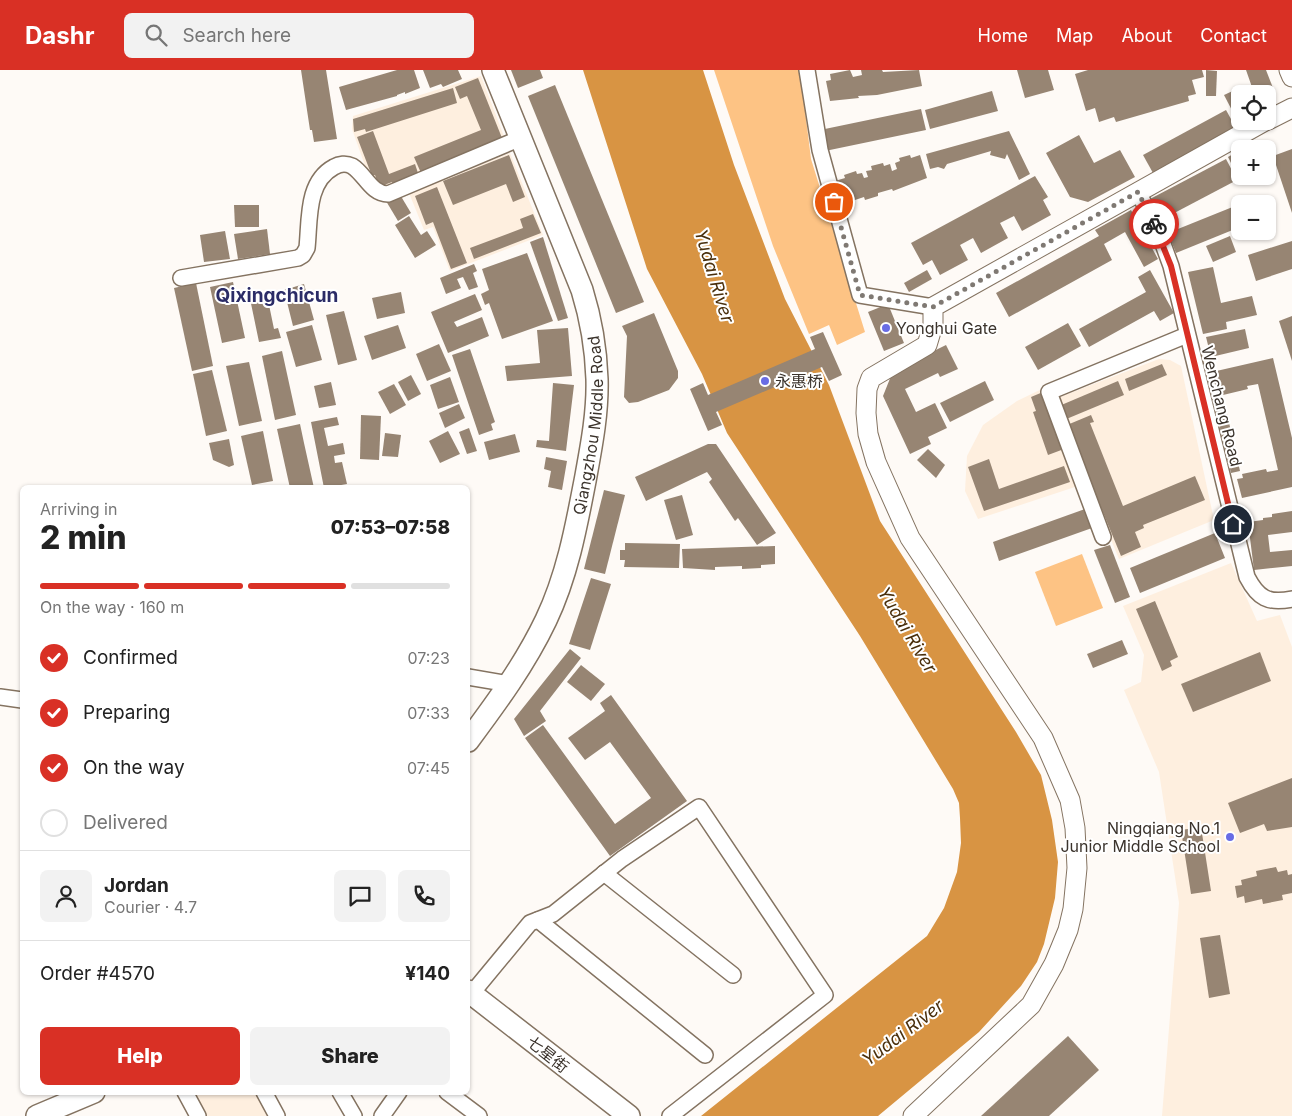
<!DOCTYPE html>
<html lang="en">
<head>
<meta charset="utf-8">
<style>
	:root { --surface:#fff; --page:#f2f2f2; --text:#222; --muted:#767676; --line:#e0e0e0; --accent:#d93025 }
	body { margin:0; font-family:Inter,"Noto Sans SC",sans-serif; background:var(--page); color:var(--text); height:100vh; display:flex; flex-direction:column; font-size:19px; white-space:nowrap }
	* { box-sizing:border-box; margin:0 }
	p { font-size:16px; color:var(--muted) }
	.icon { flex:none; width:28px; height:28px; fill:none; stroke:currentColor; stroke-width:2; stroke-linecap:round; stroke-linejoin:round }
	.map { position:relative; flex:1; overflow:hidden }
	.panel { position:absolute; left:20px; top:415px; width:450px; height:610px; display:flex; flex-direction:column; background:var(--surface); border-radius:8px; box-shadow:0 1px 4px #0004 }
	.panel>* { flex:none }
	.controls { position:absolute; left:1231px; top:15px; display:grid; gap:10px }
	.controls a { display:grid; place-items:center; width:45px; height:45px; border-radius:8px; background:var(--surface); box-shadow:0 1px 4px #0004; font-size:25px }
	.pin { position:absolute; display:grid; place-items:center; width:42px; height:42px; color:#fff; margin:-21px; border:2px solid #fff; border-radius:50%; box-shadow:0 1px 5px #0007 }
	.courier { position:absolute; display:grid; place-items:center; width:50px; height:50px; margin:-25px; border:4px solid #d93025; border-radius:50%; background:#fff; color:#222; box-shadow:0 1px 6px #0007 }
	.overview em { font-style:normal; font-weight:800 }
	.overview div { display:flex; flex-direction:column-reverse }
	.overview { display:flex; align-items:center; justify-content:space-between; height:85px; padding:0 20px }
	h1 { font-size:32px; font-weight:800; line-height:38px }
	.bar { display:grid; grid-template-columns:repeat(4,1fr); gap:8px 5px; align-content:center; height:60px; padding:0 20px }
	.bar i { height:6px; border-radius:4px; background:var(--line) }
	.bar .selected { background:var(--accent) }
	.bar p { grid-column:span 4 }
	.line { display:flex; align-items:center; gap:12px; padding:0 20px; border-top:1px solid var(--line) }
	.line div { flex:1 }
	.round { display:grid; place-items:center; flex:none; width:52px; height:52px; border-radius:8px; background:var(--page) }
	ol { padding:0 20px; list-style:none }
	li { display:flex; align-items:center; gap:15px; height:55px }
	li p { margin-inline-start:auto }
	li .icon { padding:5px; border-radius:50%; background:var(--accent); color:#fff; stroke-width:4 }
	li:last-child { color:var(--muted) }
	li i { width:28px; height:28px; border:2px solid var(--line); border-radius:50% }
	.action { display:flex; gap:10px; margin-top:auto; padding:10px 20px }
	.action a { flex:1; height:58px; border-radius:8px; background:var(--accent); color:#fff; font-size:20px; font-weight:800; line-height:58px; text-align:center }
	.action a+a { background:var(--page); color:var(--text) }
	header { display:flex; align-items:center; gap:30px; box-sizing:border-box; height:70px; padding:0 25px; background:var(--accent); color:#fff }
	header strong { font-size:24px }
	nav { display:flex; gap:28px; margin-inline-start:auto; font-size:18px }
	.search { width:350px; height:45px; background:var(--page); display:flex; align-items:center; gap:12px; box-sizing:border-box; padding:0 18px; border-radius:8px; color:var(--muted); font-size:19px }
	.map>svg:first-child { display:block }
	.built { fill:#feefdf }
	.green { fill:#fdc384 }
	.water { fill:#d89443 }
	.building { fill:#978573 }
	.lines { fill:none; stroke-linecap:round; stroke-linejoin:round }
	.minor-casing { stroke:#847361; stroke-width:18 }
	.tertiary-casing { stroke:#847361; stroke-width:21 }
	.secondary-casing { stroke:#847361; stroke-width:24 }
	.minor { stroke:#fff; stroke-width:15 }
	.tertiary { stroke:#fff; stroke-width:19 }
	.secondary { stroke:#fff; stroke-width:21 }
	.done { stroke:#7f7973; stroke-width:5; stroke-dasharray:0 9 }
	.route { stroke:#d93025; stroke-width:6 }
	.poi-dot { fill:#686ce5; stroke:#fff; stroke-width:2 }
	.labels { text-anchor:middle; stroke-width:4; stroke-linejoin:round; paint-order:stroke }
	.poi-label { font-size:16px; fill:#3b332c; stroke:#fff; text-anchor:start }
	.street-label { font-size:16px; fill:#3b332c; stroke:#fff }
	.water-label { font-size:18px; font-style:italic; fill:#4a2f0c; stroke:#fff }
	.quarter-label { font-size:19px; font-weight:bold; fill:#2b2c67; stroke:#fff }
</style>
</head>
<body>
<header>
<strong>Dashr</strong>
<div class="search"><svg class="icon" aria-label="search" viewBox="0 0 24 24"><circle cx="10" cy="10" r="6"/><path d="M15 15l6 6"/></svg>Search here</div>
<nav><a>Home</a><a>Map</a><a>About</a><a>Contact</a></nav>
</header>
<div class="map">
<svg width="1292" height="1046" viewBox="0 0 1292 1046">
	<rect width="100%" height="100%" fill="#fefaf6"/>
	<g class="built">
		<polygon points="481,6 505,69 392,119 378,118 369,107 352,59 353,46"/>
		<polygon points="510,83 543,165 450,201 433,157 424,160 409,123"/>
		<polygon points="1159,289 1170,290 1181,296 1214,450 1119,489 1057,339 1057,328"/>
		<polygon points="1044,318 1078,416 978,449 965,421 967,386 983,355 1017,331"/>
		<polygon points="1231,493 1257,551 1280,545 1292,577 1292,1046 1162,1046 1179,833 1159,702 1124,620 1141,612 1144,585 1123,536"/>
		<polygon points="193,1023 257,1023 270,1046 205,1046"/>
	</g>
	<g class="green">
		<polygon points="714,0 800,0 811,89 865,262 837,275 829,255 809,264 773,176"/>
		<polygon points="1082,484 1103,538 1056,556 1035,502"/>
	</g>
	<polygon class="water" points="583,0 703,0 734,95 785,229 829,315 880,451 1016,662 1041,705 1052,750 1058,792 1055,828 1044,874 1037,892 1021,916 979,962 878,1046 701,1046 927,866 944,838 957,802 961,773 960,748 959,733 953,719 860,566 727,363 702,304 647,199"/>
	<g class="building">
		<polygon points="301,0 326,0 337,69 314,72 312,60 310,60"/>
		<polygon points="397,0 414,0 420,18 405,24 405,22 397,25 397,26 346,40 339,17"/>
		<polygon points="423,0 458,0 462,9 443,17 441,14 430,18"/>
		<polygon points="511,0 540,0 543,8 518,18"/>
		<polygon points="850,0 853,7 862,5 861,0 882,0 883,2 919,0 922,16 877,25 858,26 859,28 830,31 826,11 831,10 830,4"/>
		<polygon points="1017,0 1048,0 1054,20 1025,28"/>
		<polygon points="1088,0 1202,0 1204,7 1192,10 1196,24 1188,26 1189,31 1116,52 1114,47 1099,52 1095,38 1086,41 1075,4"/>
		<polygon points="1206,0 1217,1 1216,26 1206,26"/>
		<polygon points="1246,0 1266,0 1273,18 1268,34 1268,24 1245,24 1253,20"/>
		<polygon points="478,8 502,68 487,74 488,76 421,103 414,87 481,60 467,26 460,29 455,17"/>
		<polygon points="555,15 644,232 616,243 528,26"/>
		<polygon points="453,18 457,33 366,62 365,59 354,62 353,49"/>
		<polygon points="1237,19 1240,26 1240,48 1237,50 1224,25"/>
		<polygon points="992,21 998,41 930,59 925,40"/>
		<polygon points="921,39 926,60 825,81 820,60"/>
		<polygon points="1226,40 1236,58 1153,103 1143,85"/>
		<polygon points="373,61 389,104 415,94 419,106 393,115 392,112 379,117 375,105 372,106 357,67"/>
		<polygon points="1009,61 1030,104 1019,110 1007,84 1005,89 990,85 991,81 947,94 944,99 938,97 930,99 926,84"/>
		<polygon points="1079,65 1094,93 1120,80 1135,107 1088,132 1070,127 1046,83"/>
		<polygon points="1260,70 1265,79 1243,79"/>
		<polygon points="1292,79 1292,143 1273,86"/>
		<polygon points="1240,80 1240,98 1235,101 1228,87"/>
		<polygon points="509,85 525,127 513,132 506,114 453,135 443,111"/>
		<polygon points="910,85 911,88 920,85 927,108 893,121 892,119 878,123 878,126 865,130 864,127 852,131 852,134 844,137 835,111 845,108 844,105 856,101 857,104 862,103 864,108 868,107 866,101 872,100 871,96 883,93 884,96 890,94 892,101 897,99 895,93 900,91 899,88"/>
		<polygon points="1226,89 1237,110 1161,150 1150,129"/>
		<polygon points="1035,106 1048,127 1043,130 1051,145 1022,161 1014,146 1000,153 1008,168 981,183 973,168 960,175 968,190 940,205 932,190 923,195 911,173"/>
		<polygon points="437,117 467,193 451,199 433,152 426,155 415,126"/>
		<polygon points="399,123 411,143 398,151 386,131"/>
		<polygon points="1240,134 1240,157 1176,183 1168,163"/>
		<polygon points="234,135 259,135 259,157 235,157"/>
		<polygon points="1131,140 1158,189 1144,197 1125,162 1104,174 1112,190 1009,247 996,223 1099,166 1095,160"/>
		<polygon points="533,144 541,163 474,189 470,178 523,158 520,149"/>
		<polygon points="409,146 421,165 427,161 436,175 415,188 395,155"/>
		<polygon points="267,159 270,184 238,189 234,164"/>
		<polygon points="225,161 230,189 204,192 200,165"/>
		<polygon points="1230,166 1236,182 1213,192 1206,176"/>
		<polygon points="543,167 568,248 558,251 530,172"/>
		<polygon points="1292,171 1292,199 1256,211 1248,185"/>
		<polygon points="527,183 553,251 502,269 489,233 485,235 481,224 489,220 482,199"/>
		<polygon points="474,194 477,201 473,203 478,217 469,220 463,207 457,209 461,218 446,224 440,208"/>
		<polygon points="1213,197 1221,233 1252,226 1257,245 1226,252 1227,259 1203,264 1188,202"/>
		<polygon points="927,200 932,209 909,222 904,213"/>
		<polygon points="1150,200 1174,243 1160,251 1154,241 1089,277 1079,259 1146,222 1138,207"/>
		<polygon points="233,212 245,268 222,273 210,217"/>
		<polygon points="196,213 213,296 192,301 174,218"/>
		<polygon points="304,214 314,250 293,256 284,220"/>
		<polygon points="262,221 268,230 274,259 278,258 281,268 259,272 249,224"/>
		<polygon points="401,222 405,243 377,249 372,228"/>
		<polygon points="475,224 482,240 454,252 457,257 482,247 489,266 448,283 431,242"/>
		<polygon points="888,234 904,273 884,281 868,242"/>
		<polygon points="344,241 357,290 338,295 326,245"/>
		<polygon points="654,243 678,301 678,308 669,320 638,332 629,333 624,327 627,266 622,256"/>
		<polygon points="1292,246 1292,291 1279,251"/>
		<polygon points="1068,253 1081,276 1038,300 1025,277"/>
		<polygon points="312,255 322,290 296,297 286,262"/>
		<polygon points="398,255 406,278 372,290 364,266"/>
		<polygon points="568,258 572,306 507,311 505,296 540,293 537,260"/>
		<polygon points="1245,259 1249,278 1211,287 1206,267"/>
		<polygon points="823,262 842,305 829,311 822,297 716,342 722,355 708,361 690,319 703,313 708,325 815,279 810,267"/>
		<polygon points="439,274 451,301 427,311 416,284"/>
		<polygon points="946,275 958,299 940,307 938,303 905,319 916,342 935,333 947,358 928,367 931,374 910,384 883,326 893,301"/>
		<polygon points="470,279 495,352 491,354 493,360 479,365 452,285"/>
		<polygon points="282,281 296,345 275,350 262,286"/>
		<polygon points="1273,288 1292,368 1292,417 1242,428 1237,409 1243,408 1242,404 1266,399 1267,402 1278,400 1258,314 1247,316 1248,319 1223,325 1222,322 1217,323 1212,302"/>
		<polygon points="249,292 262,351 239,356 226,296"/>
		<polygon points="1162,294 1167,305 1129,321 1125,309"/>
		<polygon points="212,300 227,361 206,366 193,304"/>
		<polygon points="411,305 421,324 408,331 398,312"/>
		<polygon points="450,307 459,332 438,339 430,315"/>
		<polygon points="985,311 994,330 950,352 940,333"/>
		<polygon points="1118,311 1124,325 1064,350 1059,336"/>
		<polygon points="331,312 336,335 319,338 314,316"/>
		<polygon points="553,313 574,315 566,381 536,377 537,370 549,371"/>
		<polygon points="394,314 406,335 390,344 378,322"/>
		<polygon points="1043,322 1064,379 1048,385 1033,342 1036,341 1031,327"/>
		<polygon points="459,334 465,348 445,358 439,343"/>
		<polygon points="1225,335 1240,401 1231,403 1215,338"/>
		<polygon points="361,345 381,346 379,390 360,389"/>
		<polygon points="1091,345 1094,352 1090,353 1123,436 1195,406 1205,430 1143,455 1144,458 1135,462 1141,477 1121,486 1067,355"/>
		<polygon points="337,347 339,355 324,358 328,376 343,373 345,384 334,386 335,393 342,392 347,414 324,418 311,352"/>
		<polygon points="300,354 304,373 314,418 290,418 277,359"/>
		<polygon points="469,358 477,381 467,384 459,362"/>
		<polygon points="263,361 273,411 252,415 241,366"/>
		<polygon points="448,361 460,384 440,393 429,371"/>
		<polygon points="385,363 401,365 398,387 382,386"/>
		<polygon points="515,364 520,382 489,390 484,372"/>
		<polygon points="229,369 234,395 229,397 213,390 209,373"/>
		<polygon points="708,374 716,374 776,463 757,475 738,448 735,451 709,412 712,409 707,402 646,431 635,407"/>
		<polygon points="928,379 945,395 936,408 917,390"/>
		<polygon points="546,387 567,391 562,420 548,417 551,401 544,399"/>
		<polygon points="989,389 999,419 1064,396 1070,412 984,441 968,397"/>
		<polygon points="604,420 625,425 605,504 584,499"/>
		<polygon points="682,425 693,465 676,470 664,430"/>
		<polygon points="1085,439 1092,458 999,491 993,472"/>
		<polygon points="1292,441 1292,462 1268,465 1270,482 1292,480 1292,496 1254,500 1248,452 1263,450 1263,448 1272,447 1272,444"/>
		<polygon points="1215,463 1225,488 1140,523 1130,498"/>
		<polygon points="625,473 680,474 679,498 624,497 625,490 620,490 620,480 625,480"/>
		<polygon points="1110,475 1130,527 1115,533 1094,480"/>
		<polygon points="775,476 775,494 761,495 761,498 742,499 742,496 715,497 715,500 683,498 682,479"/>
		<polygon points="591,508 611,514 590,580 569,574"/>
		<polygon points="1155,531 1178,587 1170,591 1172,596 1162,601 1136,539"/>
		<polygon points="1122,570 1128,584 1093,598 1087,584"/>
		<polygon points="570,579 581,588 540,641 546,651 524,666 514,649"/>
		<polygon points="1260,582 1271,611 1193,642 1181,614"/>
		<polygon points="581,595 605,614 591,631 567,612"/>
		<polygon points="611,625 687,731 610,786 525,668 543,655 615,754 651,728 610,672 585,690 568,668 605,641 600,633"/>
		<polygon points="1292,708 1292,757 1267,761 1264,754 1240,763 1228,733"/>
		<polygon points="1201,757 1211,821 1191,824 1181,760"/>
		<polygon points="1276,797 1278,802 1287,800 1288,805 1292,804 1292,823 1282,825 1283,830 1263,834 1262,829 1245,833 1244,826 1237,828 1235,816 1242,815 1241,810 1257,806 1256,801"/>
		<polygon points="1220,865 1230,924 1209,928 1200,868"/>
		<polygon points="1068,966 1099,1000 1049,1046 981,1046"/>
	</g>
	<g class="lines">
		<defs>
			<g id="minor">
				<polyline points="807,0 820,80 860,225 933,237"/>
				<path d="M 1138,122 L 1159,163 L 1171,196 L 1247,507 C 1258,528 1268,534 1292,529"/>
				<path d="M 181,208 L 298,188 L 303,185 L 307,178 C 310,150 306,112 334,97 C 339,94 346,93 352,96 C 365,104 371,124 388,124 L 521,68"/>
				<polyline points="1103,467 1049,322 1187,265"/>
				<polyline points="468,607 510,614"/>
				<polyline points="0,627 22,630"/>
				<polyline points="604,803 733,905"/>
				<polyline points="538,850 705,985"/>
				<polyline points="468,928 530,853 553,844 622,789 699,737 825,925 670,1046"/>
				<polyline points="185,1022 198,1046"/>
				<polyline points="264,1022 277,1046"/>
				<polyline points="340,1022 354,1046"/>
				<polyline points="447,1022 479,1046"/>
				<polyline points="382,1046 399,1022"/>
			</g>
			<g id="tertiary">
				<polyline points="1289,0 1292,7"/>
				<polyline points="1268,50 1292,38"/>
				<polyline points="913,1046 1031,935 1054,894 1068,860 1073,839 1077,798 1075,758 1070,730 1043,668 910,468 876,392 868,364 866,343 867,319 871,308 927,275 933,255 933,237 1265,51"/>
			</g>
			<g id="secondary">
				<path id="s1" d="M 468,671 C 497,632 525,594 546,550 C 567,506 576,458 585,411 C 591,378 598,343 597,309 C 596,279 591,249 582,220 L 493,0"/>
				<polyline points="468,921 629,1046"/>
				<polyline points="37,1046 94,1022"/>
			</g>
		</defs>
		<use href="#minor" class="minor-casing"/>
		<use href="#tertiary" class="tertiary-casing"/>
		<use href="#secondary" class="secondary-casing"/>
		<use href="#minor" class="minor"/>
		<use href="#tertiary" class="tertiary"/>
		<use href="#secondary" class="secondary"/>
	</g>
	<g class="lines">
		<polyline class="done" points="834,132 860,225 933,237 1138,122 1154,154"/>
		<polyline class="route" points="1154,154 1171,196 1233,454"/>
	</g>
	<g class="poi-dot">
		<circle cx="886" cy="258" r="5"/>
		<circle cx="765" cy="311" r="5"/>
		<circle cx="1230" cy="767" r="5"/>
	</g>
	<g class="labels">
		<g class="poi-label">
			<text x="896" y="264">Yonghui Gate</text>
			<text x="775" y="317">永惠桥</text>
			<text x="1220" y="764" text-anchor="end">Ningqiang No.1<tspan x="1220" dy="18">Junior Middle School</tspan></text>
		</g>
		<g class="street-label">
			<text transform="translate(1222 336) rotate(76)" y="6">Wenchang Road</text>
			<text dy="6" stroke="none"><textPath href="#s1" startOffset="345">Qiangzhou Middle Road</textPath></text>
			<text transform="translate(548 984) rotate(38)" y="6">七星街</text>
		</g>
		<g class="water-label">
			<text transform="translate(714 206) rotate(73)" y="6">Yudai River</text>
			<text transform="translate(907 560) rotate(59)" y="6">Yudai River</text>
			<text transform="translate(903 963) rotate(-37)" y="6">Yudai River</text>
		</g>
		<g class="quarter-label">
			<text x="277" y="232">Qixingchicun</text>
		</g>
	</g>
</svg>
<div class="controls">
<a><svg class="icon" aria-label="locate" viewBox="0 0 24 24"><circle cx="12" cy="12" r="6"/><path d="M12 2v4M12 18v4M2 12h4M18 12h4"/></svg></a>
<a>+</a>
<a>−</a>
</div>
<div class="pin" style="left:834px;top:132px;background:#ea580c"><svg class="icon" aria-label="bag" viewBox="0 0 24 24"><path d="M5 8h14l-1 12H6zM9 8a3 3 0 0 1 6 0"/></svg></div>
<div class="pin" style="left:1233px;top:454px;background:#1f2937"><svg class="icon" aria-label="home" viewBox="0 0 24 24"><path d="M3 11l9-7 9 7M6 9v11h12V9"/></svg></div>
<div class="courier" style="left:1154px;top:154px"><svg class="icon" aria-label="bike" viewBox="0 0 24 24"><circle cx="6" cy="16" r="4"/><circle cx="18" cy="16" r="4"/><path d="M6 16l4-8h5l3 8M10 8l3 8H6M13 5h3"/></svg></div>
<section class="panel">
<div class="overview"><div><h1>2 min</h1><p>Arriving in</p></div><em>07:53–07:58</em></div>
<div class="bar"><i class="selected"></i><i class="selected"></i><i class="selected"></i><i></i><p>On the way · 160 m</p></div>
<ol>
<li><svg class="icon" aria-label="check" viewBox="0 0 24 24"><path d="M5 12l5 5 9-10"/></svg>Confirmed<p>07:23</p></li>
<li><svg class="icon" aria-label="check" viewBox="0 0 24 24"><path d="M5 12l5 5 9-10"/></svg>Preparing<p>07:33</p></li>
<li><svg class="icon" aria-label="check" viewBox="0 0 24 24"><path d="M5 12l5 5 9-10"/></svg>On the way<p>07:45</p></li>
<li><i></i>Delivered</li>
</ol>
<div class="line" style="height:90px"><a class="round"><svg class="icon" aria-label="person" viewBox="0 0 24 24"><circle cx="12" cy="8" r="4"/><path d="M4 21q1-7 8-7t8 7"/></svg></a><div><b>Jordan</b><p>Courier · 4.7</p></div><a class="round"><svg class="icon" aria-label="chat" viewBox="0 0 24 24"><path d="M4 5h16v11H9l-5 4z"/></svg></a><a class="round"><svg class="icon" aria-label="phone" viewBox="0 0 24 24"><path d="M5 4h4l2 5-3 2q2 4 5 5l2-3 5 2v4C11 20 4 13 5 4z"/></svg></a></div>
<div class="line" style="height:65px"><div>Order #4570</div><b>¥140</b></div>
<div class="action"><a>Help</a><a>Share</a></div>
</section>
</div>
</body>
</html>
